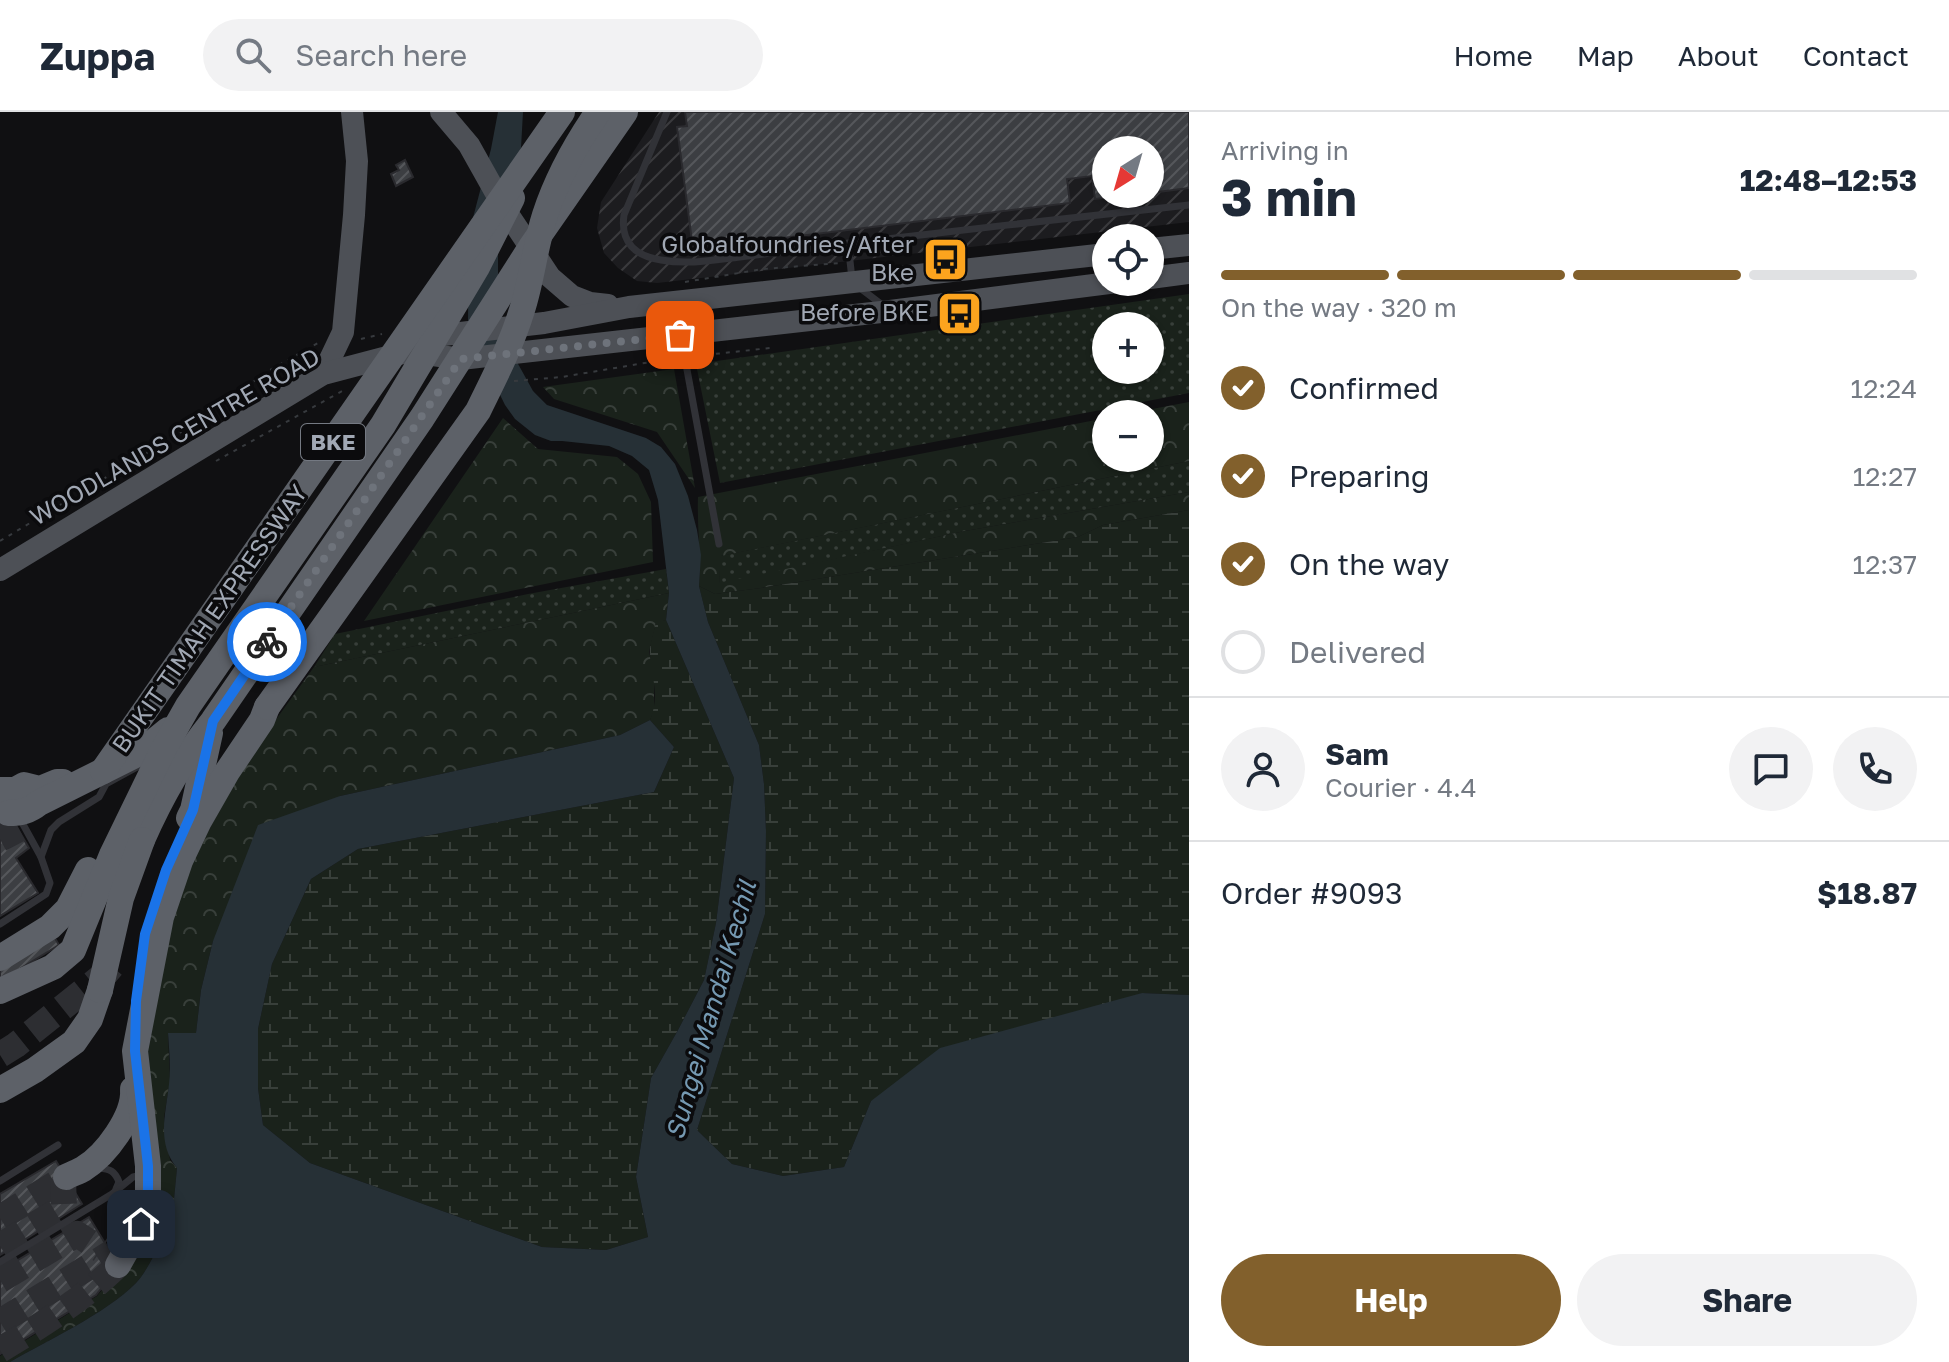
<!DOCTYPE html>
<html lang="en">
<head>
<meta charset="utf-8">
<style>
	:root { --surface:#fff; --page:#f2f2f3; --text:#1f2937; --muted:#747a83; --line:#e0e1e3; --accent:#82602c }
	body { margin:0; font-family:"Golos Text",sans-serif; background:var(--page); color:var(--text); height:100vh; display:flex; flex-direction:column; font-size:30px; white-space:nowrap }
	* { box-sizing:border-box; margin:0 }
	p { font-size:26px; color:var(--muted) }
	.icon { flex:none; width:44px; height:44px; fill:none; stroke:currentColor; stroke-width:2; stroke-linecap:round; stroke-linejoin:round }
	.map { position:relative; flex:1; overflow:hidden }
	.panel { display:flex; flex-direction:column; background:var(--surface); width:760px }
	.panel>* { flex:none }
	.needle { width:52px; rotate:217deg }
	.buttons { position:absolute; left:1092px; top:24px; display:grid; gap:16px }
	.buttons a { display:grid; place-items:center; width:72px; height:72px; border-radius:50%; background:var(--surface); box-shadow:0 2px 6px #0004; font-size:40px }
	.pin { position:absolute; display:grid; place-items:center; width:68px; height:68px; color:#fff; margin:-34px; border-radius:16px; box-shadow:0 4px 12px #0006 }
	.courier { position:absolute; display:grid; place-items:center; width:80px; height:80px; margin:-40px; border:6px solid #1a73e8; border-radius:50%; background:#fff; color:#222; box-shadow:0 2px 10px #0007 }
	.headline em { font-style:normal; font-weight:700 }
	.headline div { display:flex; flex-direction:column-reverse }
	.headline { display:flex; align-items:center; justify-content:space-between; height:136px; padding:0 32px }
	h1 { font-size:52px; font-weight:700; line-height:60px }
	.bar { display:grid; grid-template-columns:repeat(4,1fr); gap:12px 8px; align-content:center; height:96px; padding:0 32px }
	.bar i { height:10px; border-radius:6px; background:var(--line) }
	.bar .active { background:var(--accent) }
	.bar p { grid-column:span 4 }
	.line { display:flex; align-items:center; gap:20px; padding:0 32px; border-top:2px solid var(--line) }
	.line div { flex:1 }
	.round { display:grid; place-items:center; flex:none; width:84px; height:84px; border-radius:42px; background:var(--page) }
	ol { padding:0 32px; list-style:none }
	li { display:flex; align-items:center; gap:24px; height:88px }
	li p { margin-inline-start:auto }
	li .icon { padding:8px; border-radius:50%; background:var(--accent); color:#fff; stroke-width:4 }
	li:last-child { color:var(--muted) }
	li i { width:44px; height:44px; border:4px solid var(--line); border-radius:50% }
	.action { display:flex; gap:16px; margin-top:auto; padding:16px 32px }
	.action a { flex:1; height:92px; border-radius:48px; background:var(--accent); color:#fff; font-size:32px; font-weight:700; line-height:92px; text-align:center }
	.action a+a { background:var(--page); color:var(--text) }
	header { display:flex; align-items:center; gap:48px; box-sizing:border-box; height:112px; padding:0 40px; background:var(--surface); border-bottom:2px solid var(--line) }
	header strong { font-size:38px }
	nav { display:flex; gap:44px; margin-inline-start:auto; font-size:28px }
	.search { width:560px; height:72px; background:var(--page); display:flex; align-items:center; gap:20px; box-sizing:border-box; padding:0 28px; border-radius:44px; color:var(--muted); font-size:30px }
	main { display:flex; flex:1; min-height:0 }
	.map>svg:first-child { display:block }
	.industrial { fill:url(#industrial-furrows); fill-rule:evenodd }
	.grass { fill:url(#grass-dots); fill-rule:evenodd }
	.forest { fill:url(#forest-crowns) }
	.wetland { fill:url(#wetland-marsh) }
	.water { fill:#263036 }
	.building { fill:url(#building-hatch); stroke:#2a2a2e; stroke-width:2 }
	.lines { fill:none; stroke-linecap:round; stroke-linejoin:round }
	.highway-tunnel { stroke:#2d2e32; stroke-width:26; stroke-dasharray:26 13; stroke-linecap:butt }
	.path { stroke:#373a3e; stroke-width:2; stroke-dasharray:4 6; stroke-linecap:butt }
	.lane { stroke:#313237; stroke-width:7 }
	.primary { stroke:#4d5056; stroke-width:22 }
	.highway { stroke:#5d6168; stroke-width:26 }
	.highway-bridge { stroke:#5d6168; stroke-width:26 }
	.done { stroke:#6e737b; stroke-width:8; stroke-dasharray:0 14.4 }
	.route { stroke:#1a73e8; stroke-width:10 }
	.labels { text-anchor:middle; stroke-width:7; stroke-linejoin:round; paint-order:stroke }
	.shield { fill:#0b0b0d; stroke:#747982; stroke-width:2 }
	.shield-label { font-size:22px; font-weight:bold; fill:#a1a8b4 }
	.poi-label { font-size:24px; fill:#a1a8b4; stroke:#0b0b0d; text-anchor:end }
	.street-label { font-size:24px; fill:#a1a8b4; stroke:#0b0b0d }
	.water-label { font-size:26px; font-style:italic; fill:#7599b2; stroke:#0b0b0d }
</style>
</head>
<body>
<header>
<strong>Zuppa</strong>
<div class="search"><svg class="icon" aria-label="search" viewBox="0 0 24 24"><circle cx="10" cy="10" r="6"/><path d="M15 15l6 6"/></svg>Search here</div>
<nav><a>Home</a><a>Map</a><a>About</a><a>Contact</a></nav>
</header>
<main>
<div class="map">
<svg width="1189" height="1250" viewBox="0 0 1189 1250">
	<defs>
		<pattern id="industrial-furrows" width="10" height="10" patternUnits="userSpaceOnUse" patternTransform="scale(2)"><rect width="10" height="10" fill="#1c1c1f"/><path d="M-1 1l2-2M0 10L10 0M9 11l2-2" fill="none" stroke="#3a3a3d"/></pattern>
		<pattern id="grass-dots" width="8" height="8" patternUnits="userSpaceOnUse" patternTransform="scale(2)"><rect width="8" height="8" fill="#1a221b"/><path d="M2 2h.1M6 6h.1" fill="none" stroke="#383f3a" stroke-width="1.8" stroke-linecap="round"/></pattern>
		<pattern id="forest-crowns" width="20" height="18" patternUnits="userSpaceOnUse" patternTransform="scale(2)"><rect width="20" height="18" fill="#1a221b"/><path d="M2 6a3 3 0 1 1 6 0M12 15a3 3 0 1 1 6 0" fill="none" stroke="#383f3a"/></pattern>
		<pattern id="wetland-marsh" width="20" height="14" patternUnits="userSpaceOnUse" patternTransform="scale(2)"><rect width="20" height="14" fill="#1a221b"/><path d="M1 5h8M5 5V1M11 12h8M15 12V8" fill="none" stroke="#383f3a"/></pattern>
		<pattern id="building-hatch" width="6" height="6" patternUnits="userSpaceOnUse" patternTransform="scale(2)"><rect width="6" height="6" fill="#3c3e42"/><path d="M-1 1l2-2M0 6l6-6M5 7l2-2" fill="none" stroke="#55575b"/></pattern>
	</defs>
	<rect width="100%" height="100%" fill="#101012"/>
	<path class="industrial" d="M 659,0 L 1189,0 L 1189,110 L 657,171 L 637,169 L 618,156 L 604,141 L 597,116 L 601,90 ZM 1106,38 L 1150,38 L 1150,82 L 1106,82 Z"/>
	<g class="grass">
		<path d="M 1189,182 L 1189,281 L 720,371 L 696,252 ZM 1106,214 L 1150,214 L 1150,258 L 1106,258 Z"/>
		<polygon points="1189,349 1189,380 965,419 719,472 720,444"/>
		<polygon points="666,457 669,481 314,555 335,522 528,482"/>
	</g>
	<g class="forest">
		<polygon points="674,257 695,376 657,320 554,287 543,275"/>
		<path d="M 1189,290 L 1189,349 L 721,444 L 719,471 L 965,419 L 1189,380 L 1189,398 L 1103,413 L 1078,425 L 761,476 L 715,482 L 699,474 C 701,444 697,415 698,385 L 1106,306 L 1106,346 L 1150,346 L 1150,302 L 1126,302 Z"/>
		<polygon points="503,306 538,337 617,345 638,362 651,390 653,450 364,509"/>
		<path d="M 669,481 L 666,508 L 656,511 L 649,540 L 654,561 L 654,599 L 650,608 L 620,623 L 340,684 L 213,829 L 201,878 L 196,921 L 168,922 L 170,969 L 164,1005 L 170,1048 L 177,1056 C 176,1066 175,1077 174,1087 C 170,1110 152,1154 136,1171 C 105,1202 48,1228 10,1250 L 0,1250 L 0,1244 L 97,1184 L 120,1156 L 143,1112 L 144,927 L 177,780 L 241,656 L 314,555 Z"/>
	</g>
	<g class="wetland">
		<polygon points="1189,398 1189,883 1142,881 871,989 844,1055 783,1064 732,1052 697,1018 765,802 766,719 764,672 759,633 708,510 699,474 715,482 761,476 1078,425 1103,413"/>
		<path d="M 666,508 L 734,666 L 716,811 L 704,868 L 678,918 L 651,966 L 636,1065 L 648,1125 L 606,1138 L 542,1135 L 310,1051 L 263,1013 L 258,976 L 258,917 L 272,852 L 311,767 L 358,737 L 654,680 L 674,635 L 650,608 C 660,585 652,566 650,543 C 649,533 654,520 656,510 Z"/>
	</g>
	<path class="water" d="M 498,0 L 523,0 L 521,36 L 514,56 L 498,130 L 498,199 L 517,250 L 533,279 L 547,293 L 646,326 L 661,335 L 675,352 L 688,384 L 697,418 L 701,443 L 699,474 L 708,510 L 759,633 L 764,672 L 766,719 L 765,802 L 697,1018 L 732,1052 L 783,1064 L 844,1055 L 871,989 L 940,936 L 1142,881 L 1189,883 L 1189,1250 L 10,1250 C 48,1228 105,1202 136,1171 C 152,1154 170,1110 174,1087 C 175,1077 176,1066 177,1056 C 156,1031 166,1001 169,972 C 171,955 169,938 168,921 L 196,921 L 201,878 L 213,829 L 258,713 L 340,684 L 620,623 L 650,608 L 674,635 L 654,680 L 358,737 L 311,767 L 272,852 L 258,917 L 258,976 L 263,1013 L 310,1051 L 542,1135 L 606,1138 L 648,1125 L 636,1065 L 651,966 L 678,918 L 704,868 L 716,811 L 734,666 L 666,508 L 669,481 L 658,388 L 649,358 L 632,344 L 609,334 L 562,329 L 551,329 L 535,323 L 515,307 L 505,293 L 477,236 L 468,208 L 469,121 L 491,37 Z"/>
	<g class="building">
		<polygon points="685,0 1189,0 1189,76 1150,81 1150,38 1106,38 1106,82 1138,82 1095,87 1092,64 1067,67 1070,91 693,137 677,15 687,14"/>
		<polygon points="405,48 413,65 396,74 391,62 399,58 396,53"/>
		<polygon points="0,686 29,736 16,746 38,781 0,804"/>
		<polygon points="53,823 59,833 0,869 0,856"/>
		<polygon points="56,1049 82,1092 0,1143 0,1082"/>
		<polygon points="89,1105 119,1154 96,1183 0,1242 0,1159"/>
	</g>
	<g class="lines">
		<g class="highway-tunnel">
			<polyline points="0,727 19,717"/>
			<polyline points="0,943 16,933 107,860 113,853"/>
			<polyline points="0,1106 66,1065"/>
			<polyline points="0,1134 64,1095 63,1067"/>
			<polyline points="0,1168 77,1122 101,1138"/>
			<polyline points="0,1210 111,1141"/>
			<path d="M 0,1238 C 42,1213 83,1187 118,1153"/>
		</g>
		<g class="path">
			<polyline points="685,170 763,157 841,151"/>
			<polyline points="361,227 382,222"/>
			<polyline points="696,244 770,236"/>
			<polyline points="514,269 562,265 674,246"/>
			<polyline points="216,349 344,278"/>
			<polyline points="0,429 180,321 270,258 318,231"/>
		</g>
		<g class="lane">
			<path d="M 667,0 L 624,103 C 620,130 635,144 661,148 C 688,153 714,148 740,145 C 774,141 809,136 843,132 C 958,118 1074,106 1189,93"/>
			<polyline points="848,131 852,167"/>
			<polyline points="860,176 885,195"/>
			<polyline points="681,225 719,432"/>
			<polyline points="19,705 41,745"/>
			<polyline points="0,812 46,782 50,771 41,745 51,718 59,710 99,685 106,672 139,654"/>
			<path d="M 99,1056 C 110,1057 115,1059 119,1070 L 116,1077"/>
			<polyline points="0,1069 58,1033"/>
			<polyline points="0,1150 112,1082 133,1065 142,1063"/>
		</g>
		<g class="primary">
			<polyline points="441,0 469,33 506,99 550,165 572,184 590,191 608,193"/>
			<polyline points="1150,137 1189,133"/>
			<polyline points="1150,166 1189,161"/>
			<polyline points="435,224 544,211 629,195 1106,142"/>
			<polyline points="323,262 343,220 354,103 357,49 352,0"/>
			<polyline points="0,458 323,262 414,238 426,242 461,247 890,199 1117,170"/>
		</g>
		<g class="highway">
			<polyline points="0,678 15,678 24,673 40,677 57,670 63,670"/>
			<path d="M 8,701 C 21,701 29,699 39,691 L 141,640 L 168,618"/>
			<polyline points="189,706 193,698 210,621"/>
			<path d="M 142,728 C 162,683 182,648 213,609 L 422,306 L 531,135 L 625,0"/>
			<polyline points="0,846 50,815 68,797 88,758"/>
			<polyline points="0,879 53,855 73,838 112,743 163,638 188,594 383,313 477,155 512,86"/>
			<polyline points="0,978 35,958 74,930 90,907 100,878"/>
			<path d="M 66,1065 C 71,1062 78,1060 83,1057 C 106,1043 135,1004 133,977"/>
			<polyline points="118,1153 141,1112 148,1085 148,1054 135,939 161,805 180,749 199,709 227,660 262,608 267,595"/>
		</g>
		<g class="highway-bridge">
			<path d="M 267,595 L 478,299 C 494,266 511,234 522,198 C 532,167 535,134 545,103 C 557,66 576,32 598,0"/>
			<polyline points="103,659 562,0"/>
			<polyline points="100,878 121,786 142,728"/>
		</g>
	</g>
	<g class="lines">
		<polyline class="done" points="267,530 461,247 680,223"/>
		<polyline class="route" points="141,1112 148,1085 148,1054 135,939 136,889 145,822 166,758 193,698 213,609 267,530"/>
	</g>
	<defs>
		<symbol id="bus-square" viewBox="-11 -11 22 22"><rect x="-9" y="-9" width="18" height="18" rx="4" fill="#fca41e" stroke="#0b0b0d"/><path d="M-5-6H5V4H4V6H2V4H-2V6H-4V4H-5ZM-3.5-4V0h7V-4ZM-3.5 1.2v1.5H-2V1.2ZM2 1.2v1.5H3.5V1.2Z" fill="#111"/></symbol>
	</defs>
	<g fill-rule="evenodd">
		<use href="#bus-square" x="920" y="122" width="51" height="51"/>
		<use href="#bus-square" x="934" y="176" width="51" height="51"/>
	</g>
	<g class="labels">
		<rect class="shield" x="301" y="312" width="64" height="36" rx="6"/>
		<g class="shield-label">
			<text x="333" y="338">BKE</text>
		</g>
		<g class="poi-label">
			<text x="914" y="141">Globalfoundries/After<tspan x="914" dy="28">Bke</tspan></text>
			<text x="929" y="209">Before BKE</text>
		</g>
		<g class="street-label">
			<text transform="translate(175 325) rotate(-30)" y="8">WOODLANDS CENTRE ROAD</text>
			<text transform="translate(210 507) rotate(-55)" y="8">BUKIT TIMAH EXPRESSWAY</text>
		</g>
		<g class="water-label">
			<text transform="translate(711 898) rotate(-74)" y="9">Sungei Mandai Kechil</text>
		</g>
	</g>
</svg>
<div class="buttons">
<a><svg class="needle" viewBox="-14 -14 28 28"><path d="M0-13l5 13h-10z" fill="#e53935"/><path d="M0 13l5-13h-10z" fill="#747a83"/></svg></a>
<a><svg class="icon" aria-label="locate" viewBox="0 0 24 24"><circle cx="12" cy="12" r="6"/><path d="M12 2v4M12 18v4M2 12h4M18 12h4"/></svg></a>
<a>+</a>
<a>−</a>
</div>
<div class="pin" style="left:680px;top:223px;background:#ea580c"><svg class="icon" aria-label="bag" viewBox="0 0 24 24"><path d="M5 8h14l-1 12H6zM9 8a3 3 0 0 1 6 0"/></svg></div>
<div class="pin" style="left:141px;top:1112px;background:#1f2937"><svg class="icon" aria-label="home" viewBox="0 0 24 24"><path d="M3 11l9-7 9 7M6 9v11h12V9"/></svg></div>
<div class="courier" style="left:267px;top:530px"><svg class="icon" aria-label="bike" viewBox="0 0 24 24"><circle cx="6" cy="16" r="4"/><circle cx="18" cy="16" r="4"/><path d="M6 16l4-8h5l3 8M10 8l3 8H6M13 5h3"/></svg></div>
</div>
<section class="panel">
<div class="headline"><div><h1>3 min</h1><p>Arriving in</p></div><em>12:48–12:53</em></div>
<div class="bar"><i class="active"></i><i class="active"></i><i class="active"></i><i></i><p>On the way · 320 m</p></div>
<ol>
<li><svg class="icon" aria-label="check" viewBox="0 0 24 24"><path d="M5 12l5 5 9-10"/></svg>Confirmed<p>12:24</p></li>
<li><svg class="icon" aria-label="check" viewBox="0 0 24 24"><path d="M5 12l5 5 9-10"/></svg>Preparing<p>12:27</p></li>
<li><svg class="icon" aria-label="check" viewBox="0 0 24 24"><path d="M5 12l5 5 9-10"/></svg>On the way<p>12:37</p></li>
<li><i></i>Delivered</li>
</ol>
<div class="line" style="height:144px"><a class="round"><svg class="icon" aria-label="person" viewBox="0 0 24 24"><circle cx="12" cy="8" r="4"/><path d="M4 21q1-7 8-7t8 7"/></svg></a><div><b>Sam</b><p>Courier · 4.4</p></div><a class="round"><svg class="icon" aria-label="chat" viewBox="0 0 24 24"><path d="M4 5h16v11H9l-5 4z"/></svg></a><a class="round"><svg class="icon" aria-label="phone" viewBox="0 0 24 24"><path d="M5 4h4l2 5-3 2q2 4 5 5l2-3 5 2v4C11 20 4 13 5 4z"/></svg></a></div>
<div class="line" style="height:104px"><div>Order #9093</div><b>$18.87</b></div>
<div class="action"><a>Help</a><a>Share</a></div>
</section>
</main>
</body>
</html>
